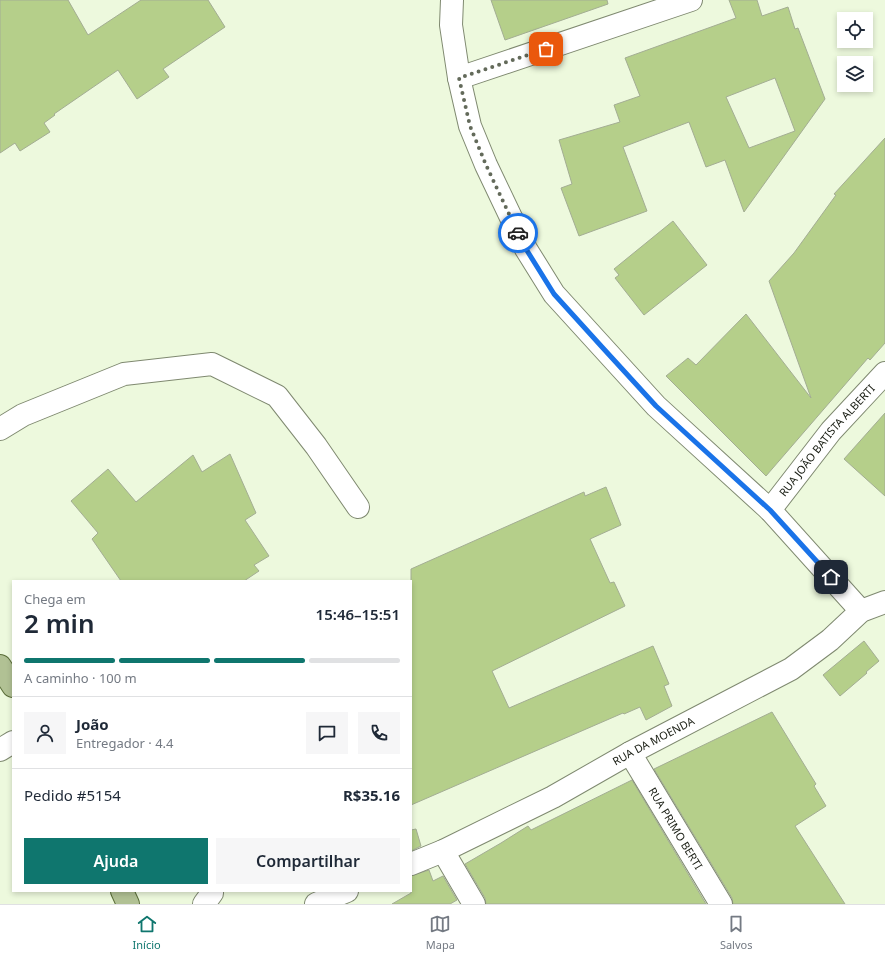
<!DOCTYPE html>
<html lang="pt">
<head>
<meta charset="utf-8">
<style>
	:root { --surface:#fff; --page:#f6f6f7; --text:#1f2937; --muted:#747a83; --line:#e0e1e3; --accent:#0f766e }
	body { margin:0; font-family:"Noto Sans",sans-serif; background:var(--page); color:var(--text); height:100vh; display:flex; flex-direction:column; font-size:15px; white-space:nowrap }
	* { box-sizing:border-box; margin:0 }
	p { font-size:13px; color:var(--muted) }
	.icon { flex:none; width:22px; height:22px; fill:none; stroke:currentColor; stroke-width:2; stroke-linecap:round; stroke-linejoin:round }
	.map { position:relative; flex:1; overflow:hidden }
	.sheet { position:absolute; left:12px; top:580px; width:400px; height:312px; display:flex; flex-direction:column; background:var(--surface); border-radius:0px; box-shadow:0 2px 6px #0003 }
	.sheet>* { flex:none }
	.buttons { position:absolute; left:837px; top:12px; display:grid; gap:8px }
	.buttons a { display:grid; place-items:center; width:36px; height:36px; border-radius:0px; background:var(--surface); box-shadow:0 2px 6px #0003; font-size:20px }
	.pin { position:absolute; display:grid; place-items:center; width:34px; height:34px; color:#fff; margin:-17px; border-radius:8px; box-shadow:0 2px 6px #0006 }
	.courier { position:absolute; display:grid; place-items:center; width:40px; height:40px; margin:-20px; border:3px solid #1a73e8; border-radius:50%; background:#fff; color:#222; box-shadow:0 1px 5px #0007 }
	.headline em { font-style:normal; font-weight:600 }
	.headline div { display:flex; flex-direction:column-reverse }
	.headline { display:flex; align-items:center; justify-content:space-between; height:68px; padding:0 12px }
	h1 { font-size:26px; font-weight:600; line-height:30px }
	.bar { display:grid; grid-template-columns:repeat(4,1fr); gap:6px 4px; align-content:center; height:48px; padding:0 12px }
	.bar i { height:5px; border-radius:3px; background:var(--line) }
	.bar .on { background:var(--accent) }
	.bar p { grid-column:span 4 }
	.line { display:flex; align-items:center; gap:10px; padding:0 12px; border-top:1px solid var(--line) }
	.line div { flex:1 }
	.round { display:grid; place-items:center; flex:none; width:42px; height:42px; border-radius:0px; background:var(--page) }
	.action { display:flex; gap:8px; margin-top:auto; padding:8px 12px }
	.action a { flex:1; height:46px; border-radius:0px; background:var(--accent); color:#fff; font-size:16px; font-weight:600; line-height:46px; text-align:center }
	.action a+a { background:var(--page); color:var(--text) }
	.menu { display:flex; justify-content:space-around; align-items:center; height:56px; border-top:1px solid var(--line); background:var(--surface); font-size:11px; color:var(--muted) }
	.menu a { display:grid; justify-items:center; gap:2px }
	.menu .on { color:var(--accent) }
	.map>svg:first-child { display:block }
	.building { fill:#b5cf8a; stroke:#a3ad93; fill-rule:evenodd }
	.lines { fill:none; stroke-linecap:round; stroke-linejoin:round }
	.minor-casing { stroke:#7f8970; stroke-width:24 }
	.major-casing { stroke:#5a6d38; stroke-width:24 }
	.minor { stroke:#fff; stroke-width:22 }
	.major { stroke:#b1c194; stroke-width:22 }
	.done { stroke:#636a5a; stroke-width:4; stroke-dasharray:0 7.2 }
	.route { stroke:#1a73e8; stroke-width:5 }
	.labels { text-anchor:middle; stroke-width:3; stroke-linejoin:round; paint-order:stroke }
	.street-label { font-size:11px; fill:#191d13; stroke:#fff }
</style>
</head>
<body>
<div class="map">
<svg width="885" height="904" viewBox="0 0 885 904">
	<rect width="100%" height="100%" fill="#edf9dd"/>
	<g class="building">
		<polygon points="0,0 68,0 88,35 141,0 208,0 225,27 163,69 169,77 137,99 118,70 54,114 55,115 44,123 50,132 20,151 15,143 0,153"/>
		<polygon points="491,0 607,0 608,4 505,40"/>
		<path d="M 729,0 L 757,0 L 762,16 L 788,7 L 795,29 L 798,28 L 825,99 L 744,212 L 725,160 L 706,167 L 689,122 L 623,147 L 647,211 L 579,236 L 561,188 L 572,184 L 559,140 L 620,122 L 614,105 L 640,96 L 625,58 L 736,18 ZM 775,78 L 795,131 L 749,148 L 726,97 Z"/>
		<polygon points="885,138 885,343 870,360 868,358 766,476 666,376 688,358 696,365 746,314 811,398 769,281 794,253 836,195 834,194"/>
		<polygon points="673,221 707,265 644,315 615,278 619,275 614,269"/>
		<polygon points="885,413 885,496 844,459"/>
		<polygon points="230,454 256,513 245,520 269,556 254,565 259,571 244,581 121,581 92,539 98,533 71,501 108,469 136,502 193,455 202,472"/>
		<polygon points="606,487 621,525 590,539 610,583 614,582 625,606 492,671 509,708 653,646 669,684 664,686 672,706 646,720 640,707 624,714 623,713 411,805 411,569 584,492 585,496"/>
		<polygon points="864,641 879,661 866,672 867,673 840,696 823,675"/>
		<polygon points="772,712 816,784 814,786 826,806 795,826 845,904 733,904 732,898 654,769"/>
		<polygon points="632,780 706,904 486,904 485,898 465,864 501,843 528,826 531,830"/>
		<polygon points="416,829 421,846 411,851 411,830"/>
		<polygon points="429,870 433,881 443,876 457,900 450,904 392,904 411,893 411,876"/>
	</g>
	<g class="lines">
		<defs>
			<g id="minor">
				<polyline points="452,0 451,25 459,78 470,126 486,165 526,249 554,294 656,406 770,510 861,611"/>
				<polyline points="459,78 691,0"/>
				<polyline points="0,429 23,415 124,374 212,364 277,396 316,446 358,507"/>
				<path id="s1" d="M 770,510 L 831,431 L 885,373"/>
				<polyline points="0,750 13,742"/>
				<path id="s2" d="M 630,753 L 721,904"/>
				<polyline points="443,851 474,904"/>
				<path id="s3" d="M 411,864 L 443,851 L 553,797 L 630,753 L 791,669 L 830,640 L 861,611 L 885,602"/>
				<polyline points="204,904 212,893"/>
				<polyline points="316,904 347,891"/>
			</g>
			<g id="major">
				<polyline points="0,666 13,686"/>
				<polyline points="122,891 128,904"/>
			</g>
		</defs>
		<use href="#minor" class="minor-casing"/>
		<use href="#major" class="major-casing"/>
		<use href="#minor" class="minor"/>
		<use href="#major" class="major"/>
	</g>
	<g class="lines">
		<polyline class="done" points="518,233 486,165 470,126 459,78 546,49"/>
		<polyline class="route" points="518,233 526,249 554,294 602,347 656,406 770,510 831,577"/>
	</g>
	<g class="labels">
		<g class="street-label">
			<text dy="4" stroke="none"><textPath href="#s1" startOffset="90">RUA JOÃO BATISTA ALBERTI</textPath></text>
			<text dy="4" stroke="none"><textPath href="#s3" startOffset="272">RUA DA MOENDA</textPath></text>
			<text dy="4" stroke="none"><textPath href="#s2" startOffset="88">RUA PRIMO BERTI</textPath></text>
		</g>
	</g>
</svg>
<div class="buttons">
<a><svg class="icon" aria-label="locate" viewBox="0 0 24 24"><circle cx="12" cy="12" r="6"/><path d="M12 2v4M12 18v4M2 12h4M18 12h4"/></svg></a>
<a><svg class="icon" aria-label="layers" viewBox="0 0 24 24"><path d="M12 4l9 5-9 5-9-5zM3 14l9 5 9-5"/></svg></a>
</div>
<div class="pin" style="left:546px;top:49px;background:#ea580c"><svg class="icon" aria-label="bag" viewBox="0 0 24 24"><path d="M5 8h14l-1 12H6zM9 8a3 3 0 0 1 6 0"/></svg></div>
<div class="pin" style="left:831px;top:577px;background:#1f2937"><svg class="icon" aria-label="home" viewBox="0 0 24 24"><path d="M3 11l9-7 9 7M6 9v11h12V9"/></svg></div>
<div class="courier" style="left:518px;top:233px"><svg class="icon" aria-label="car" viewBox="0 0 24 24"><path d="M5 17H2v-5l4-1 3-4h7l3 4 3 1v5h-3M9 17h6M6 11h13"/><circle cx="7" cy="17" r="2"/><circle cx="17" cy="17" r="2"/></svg></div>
<section class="sheet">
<div class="headline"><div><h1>2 min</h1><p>Chega em</p></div><em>15:46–15:51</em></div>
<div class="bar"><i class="on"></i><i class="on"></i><i class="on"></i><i></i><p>A caminho · 100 m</p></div>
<div class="line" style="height:72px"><a class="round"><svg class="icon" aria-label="person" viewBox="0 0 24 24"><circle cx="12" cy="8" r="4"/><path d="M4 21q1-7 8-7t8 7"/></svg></a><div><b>João</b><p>Entregador · 4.4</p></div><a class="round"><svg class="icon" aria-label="chat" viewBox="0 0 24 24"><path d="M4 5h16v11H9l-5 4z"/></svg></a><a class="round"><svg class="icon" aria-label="phone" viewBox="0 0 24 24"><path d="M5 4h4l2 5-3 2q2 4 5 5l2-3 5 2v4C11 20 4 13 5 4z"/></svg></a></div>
<div class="line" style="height:52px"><div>Pedido #5154</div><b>R$35.16</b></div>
<div class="action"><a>Ajuda</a><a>Compartilhar</a></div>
</section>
</div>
<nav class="menu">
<a class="on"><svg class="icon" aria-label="home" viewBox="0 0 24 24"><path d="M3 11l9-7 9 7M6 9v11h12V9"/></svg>Início</a>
<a><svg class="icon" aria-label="map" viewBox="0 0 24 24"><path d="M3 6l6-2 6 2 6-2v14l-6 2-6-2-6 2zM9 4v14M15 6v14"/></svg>Mapa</a>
<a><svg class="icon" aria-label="saved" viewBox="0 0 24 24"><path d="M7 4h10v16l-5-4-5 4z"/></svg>Salvos</a>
</nav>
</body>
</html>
